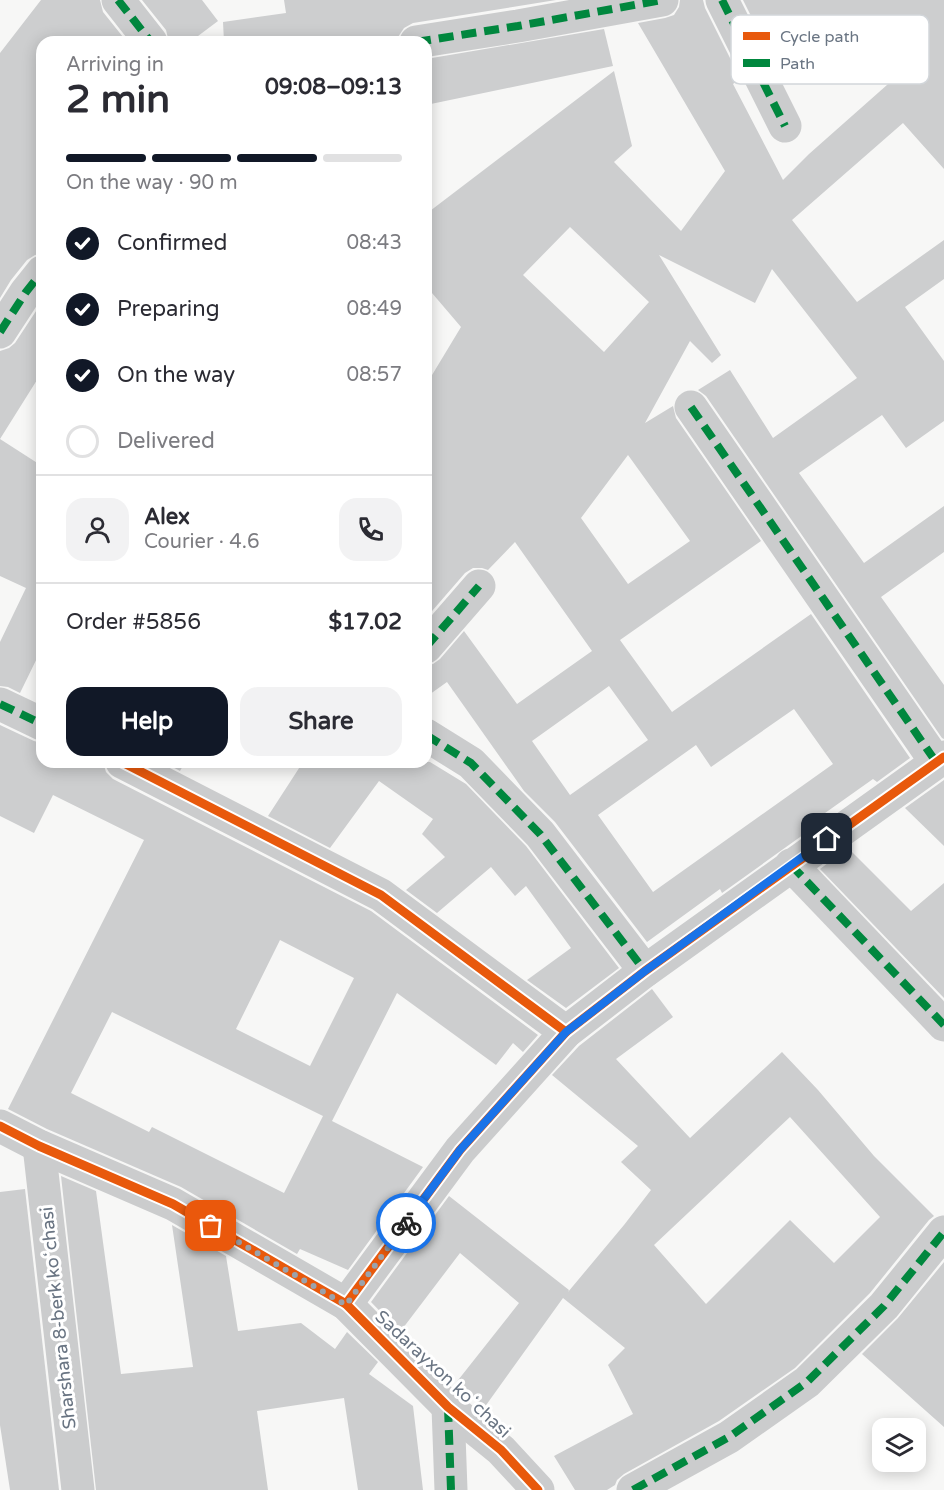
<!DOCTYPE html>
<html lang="en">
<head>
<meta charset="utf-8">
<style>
	:root { --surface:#fff; --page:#f2f2f3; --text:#2b2b33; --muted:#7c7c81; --line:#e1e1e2; --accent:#111827 }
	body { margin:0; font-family:"Varela Round",sans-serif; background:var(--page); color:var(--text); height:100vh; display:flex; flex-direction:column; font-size:22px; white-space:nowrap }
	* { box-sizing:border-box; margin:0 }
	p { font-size:20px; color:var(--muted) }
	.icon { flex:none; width:33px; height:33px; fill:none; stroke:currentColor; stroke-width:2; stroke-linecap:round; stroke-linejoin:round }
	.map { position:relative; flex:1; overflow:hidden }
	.sheet { position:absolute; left:36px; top:36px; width:396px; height:732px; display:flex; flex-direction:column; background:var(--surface); border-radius:18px; box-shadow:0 3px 15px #0003 }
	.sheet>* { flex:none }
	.controls { position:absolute; left:872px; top:1418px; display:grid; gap:12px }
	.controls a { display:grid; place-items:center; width:54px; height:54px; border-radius:12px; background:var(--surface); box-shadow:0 3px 15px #0003; font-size:30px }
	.pin { position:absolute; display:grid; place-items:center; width:51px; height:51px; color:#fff; margin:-26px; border-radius:12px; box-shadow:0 3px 9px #0006 }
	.courier { position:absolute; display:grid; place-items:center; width:60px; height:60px; margin:-30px; border:4px solid #1a73e8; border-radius:50%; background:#fff; color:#222; box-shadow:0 2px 8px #0007 }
	.headline em { font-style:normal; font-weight:700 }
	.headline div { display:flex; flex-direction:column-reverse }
	.headline { display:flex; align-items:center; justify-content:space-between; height:102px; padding:0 30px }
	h1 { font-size:39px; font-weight:700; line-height:45px }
	.bar { display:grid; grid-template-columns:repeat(4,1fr); gap:9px 6px; align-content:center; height:72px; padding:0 30px }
	.bar i { height:8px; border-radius:4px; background:var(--line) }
	.bar .on { background:var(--accent) }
	.bar p { grid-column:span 4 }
	.line { display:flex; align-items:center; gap:15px; padding:0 30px; border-top:2px solid var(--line) }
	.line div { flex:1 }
	.round { display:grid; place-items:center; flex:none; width:63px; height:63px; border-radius:18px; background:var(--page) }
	ol { padding:0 30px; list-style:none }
	li { display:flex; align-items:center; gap:18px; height:66px }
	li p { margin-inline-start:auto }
	li .icon { padding:6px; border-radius:50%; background:var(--accent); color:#fff; stroke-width:4 }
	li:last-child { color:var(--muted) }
	li i { width:33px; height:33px; border:3px solid var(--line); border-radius:50% }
	.primary-button { display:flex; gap:12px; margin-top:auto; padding:12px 30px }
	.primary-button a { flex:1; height:69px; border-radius:18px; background:var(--accent); color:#fff; font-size:24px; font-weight:700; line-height:69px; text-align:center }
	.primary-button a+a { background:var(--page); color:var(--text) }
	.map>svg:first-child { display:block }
	.building { fill:#cdcecf; fill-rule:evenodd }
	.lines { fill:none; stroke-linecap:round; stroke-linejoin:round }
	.minor { stroke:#cbcccd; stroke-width:33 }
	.quiet { stroke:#00873e; stroke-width:8; stroke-dasharray:15 8; stroke-linecap:butt }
	.cycleway-casing { stroke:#fff; stroke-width:13 }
	.cycleway { stroke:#e8590c; stroke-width:9 }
	.done { stroke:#9ba2ab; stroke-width:6; stroke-dasharray:0 10.8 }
	.route { stroke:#1a73e8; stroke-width:8 }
	.labels { text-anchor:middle; stroke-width:6; stroke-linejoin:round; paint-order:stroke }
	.street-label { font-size:18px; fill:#6a7583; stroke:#fff }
	.key { fill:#fff; stroke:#d2d6da; stroke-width:1.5 }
	.key-label { font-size:16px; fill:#6a7583 }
</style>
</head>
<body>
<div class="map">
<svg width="944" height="1490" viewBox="0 0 944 1490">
	<rect width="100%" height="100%" fill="#f7f7f6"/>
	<g class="building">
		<polygon points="41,0 100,0 103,12 127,42 42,42 42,254 35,255 27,260 11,280 0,298 0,53"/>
		<polygon points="142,0 202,0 218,21 190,42 169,42 166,30"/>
		<polygon points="284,0 556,0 413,23 404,28 398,37 361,42 224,42 223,22 286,13"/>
		<path d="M 680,0 L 703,0 L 705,8 L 740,78 L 733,84 L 783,180 L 809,154 L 896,77 L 843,23 L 822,40 L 805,21 L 769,52 L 743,0 L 944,0 L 944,169 L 903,123 L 792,220 L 857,302 L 944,240 L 944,279 L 905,307 L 944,361 L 944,421 L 906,448 L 882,415 L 799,473 L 864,563 L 944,506 L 944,552 L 881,597 L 944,685 L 944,739 L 942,738 L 706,396 L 698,390 L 730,370 L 773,438 L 857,378 L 772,269 L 755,303 L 659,255 L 721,355 L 712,363 L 690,341 L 645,423 L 673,406 L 676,418 L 761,541 L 620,640 L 672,712 L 811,614 L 910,758 L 877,782 L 873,779 L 818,818 L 821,822 L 722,893 L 720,889 L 647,942 L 555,822 L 524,791 L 447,682 L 426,697 L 426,665 L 433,664 L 440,659 L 464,631 L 517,704 L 592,651 L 515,542 L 488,570 L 482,568 L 473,568 L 465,573 L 426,618 L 426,385 L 461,327 L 426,286 L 426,214 L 614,71 L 632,146 L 614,162 L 681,231 L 725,171 L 638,23 L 665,18 L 674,15 L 679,7 ZM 570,227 L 649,302 L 604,352 L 523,275 ZM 628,455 L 690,541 L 628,584 L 581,518 ZM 609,686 L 648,740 L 570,795 L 532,741 ZM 794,709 L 833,764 L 653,892 L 598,815 L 696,745 L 711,767 Z"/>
		<polygon points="604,29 613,66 426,105 426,59"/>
		<polygon points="42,302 42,372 0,439 42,466 42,648 20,693 8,687 0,686 0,642 26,588 0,576 0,351 9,348 15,343"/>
		<path d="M 0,725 L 34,741 L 42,743 L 42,762 L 103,762 L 106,772 L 113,779 L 371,911 L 538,1035 L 523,1052 L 513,1043 L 496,1065 L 397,993 L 332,1121 L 423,1167 L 348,1270 L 300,1249 L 297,1254 L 181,1187 L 47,1129 L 8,1109 L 144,840 L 53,795 L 34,833 L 0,816 ZM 280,940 L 354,978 L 310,1066 L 236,1029 ZM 112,1012 L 323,1116 L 284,1193 L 152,1127 L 149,1132 L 71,1093 Z"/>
		<polygon points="163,762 185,762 180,771"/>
		<polygon points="303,762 430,762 466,784 526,846 619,968 566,1008 527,980 571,948 526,886 515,896 491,867 437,913 406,890 445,857 422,834 433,819 379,781 330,848 268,816"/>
		<polygon points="944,780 944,846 905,808"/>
		<polygon points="848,848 911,911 944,883 944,998 820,869"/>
		<path d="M 652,989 L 673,1017 L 616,1059 L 690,1138 L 782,1052 L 818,1090 L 874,1156 L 934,1216 L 929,1220 L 870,1293 L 795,1368 L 719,1421 L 624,1474 L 617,1480 L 615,1485 L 607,1490 L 575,1490 L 554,1456 L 633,1414 L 608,1365 L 625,1348 L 563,1298 L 484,1408 L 455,1384 L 519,1303 L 460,1253 L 400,1332 L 371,1302 L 449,1196 L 569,1290 L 568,1292 L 624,1225 L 651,1190 L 621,1162 L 638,1146 L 552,1075 L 579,1046 ZM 790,1117 L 880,1217 L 834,1263 L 790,1220 L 706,1304 L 654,1245 Z"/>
		<polygon points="61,1176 96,1191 121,1374 193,1367 172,1225 226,1256 238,1331 301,1323 335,1349 347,1332 378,1362 369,1374 413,1406 423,1490 358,1490 344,1398 257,1411 268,1490 96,1490"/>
		<polygon points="25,1189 59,1490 10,1490 0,1425 0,1192"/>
		<polygon points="944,1262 944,1427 862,1354 898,1318"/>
	</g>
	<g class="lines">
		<g class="minor">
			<polyline points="118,0 151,42"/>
			<polyline points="722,0 785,126"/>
			<polyline points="416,42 518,26 662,0"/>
			<polyline points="0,332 26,292 42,272"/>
			<polyline points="691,407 936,762"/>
			<polyline points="426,647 479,586"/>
			<polyline points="0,704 42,724"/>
			<polyline points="426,735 471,763 540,834 645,971"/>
			<polyline points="122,762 381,895 566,1032"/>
			<polyline points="791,865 944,1025"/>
			<polyline points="0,1126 39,1146 173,1204 346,1304 448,1407 501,1450 538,1490"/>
			<polyline points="39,1146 78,1490"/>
			<polyline points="346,1304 460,1150 566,1032 645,971 944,757"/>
			<polyline points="448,1407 451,1490"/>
			<polyline points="633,1490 729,1437 807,1382 884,1306 944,1232"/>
		</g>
		<g class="quiet">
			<polyline points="118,0 151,42"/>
			<polyline points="722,0 785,126"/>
			<polyline points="416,42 518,26 662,0"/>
			<polyline points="0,332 26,292 42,272"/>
			<polyline points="691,407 936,762"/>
			<polyline points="426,647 479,586"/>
			<polyline points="0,704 42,724"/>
			<polyline points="426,735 471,763 540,834 645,971"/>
			<polyline points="791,865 944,1025"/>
			<polyline points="448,1407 451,1490"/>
			<polyline points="633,1490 729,1437 807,1382 884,1306 944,1232"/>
		</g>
		<defs>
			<g id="cycleway">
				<polyline points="122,762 381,895 566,1032"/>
				<polyline points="0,1126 39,1146 173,1204 346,1304 448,1407 501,1450 538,1490"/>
				<polyline points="346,1304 460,1150 566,1032 645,971 944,757"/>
			</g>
		</defs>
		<use href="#cycleway" class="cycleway-casing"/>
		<use href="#cycleway" class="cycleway"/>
	</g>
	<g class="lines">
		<polyline class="done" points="211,1226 346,1305 406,1223"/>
		<polyline class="route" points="406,1223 460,1150 566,1032 645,971 827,839"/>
	</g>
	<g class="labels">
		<g class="street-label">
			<text transform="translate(58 1318) rotate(-96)" y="6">Sharshara 8-berk koʻchasi</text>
			<text transform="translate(443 1374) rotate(43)" y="6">Sadarayxon koʻchasi</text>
		</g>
	</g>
	<rect x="731" y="15" width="198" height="69" rx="9" class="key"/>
	<rect x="743" y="32" width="27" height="8" fill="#e8590c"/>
	<rect x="743" y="59" width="27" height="8" fill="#00873e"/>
	<g class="key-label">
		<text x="780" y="42">Cycle path</text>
		<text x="780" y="69">Path</text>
	</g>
</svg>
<div class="controls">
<a><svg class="icon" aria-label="layers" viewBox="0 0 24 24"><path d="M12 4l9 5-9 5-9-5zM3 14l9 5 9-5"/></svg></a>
</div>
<div class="pin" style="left:211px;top:1226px;background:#ea580c"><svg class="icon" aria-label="bag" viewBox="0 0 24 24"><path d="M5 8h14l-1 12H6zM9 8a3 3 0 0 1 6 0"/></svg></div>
<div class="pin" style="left:827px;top:839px;background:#1f2937"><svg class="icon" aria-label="home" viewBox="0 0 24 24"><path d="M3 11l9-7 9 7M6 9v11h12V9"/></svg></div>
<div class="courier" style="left:406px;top:1223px"><svg class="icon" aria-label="bike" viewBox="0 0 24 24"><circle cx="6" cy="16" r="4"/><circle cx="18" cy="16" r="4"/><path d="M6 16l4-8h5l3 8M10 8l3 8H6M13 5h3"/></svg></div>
<section class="sheet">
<div class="headline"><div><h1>2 min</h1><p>Arriving in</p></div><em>09:08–09:13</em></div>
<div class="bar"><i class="on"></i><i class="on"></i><i class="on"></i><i></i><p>On the way · 90 m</p></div>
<ol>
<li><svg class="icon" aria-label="check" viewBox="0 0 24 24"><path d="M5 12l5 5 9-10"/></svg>Confirmed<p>08:43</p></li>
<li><svg class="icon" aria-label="check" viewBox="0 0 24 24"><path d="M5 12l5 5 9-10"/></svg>Preparing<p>08:49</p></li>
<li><svg class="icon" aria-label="check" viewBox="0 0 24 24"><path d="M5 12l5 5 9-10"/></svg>On the way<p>08:57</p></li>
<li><i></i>Delivered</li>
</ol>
<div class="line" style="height:108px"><a class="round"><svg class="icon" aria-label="person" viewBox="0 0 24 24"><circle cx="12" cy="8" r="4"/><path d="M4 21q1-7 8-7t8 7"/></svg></a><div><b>Alex</b><p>Courier · 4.6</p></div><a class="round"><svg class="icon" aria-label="phone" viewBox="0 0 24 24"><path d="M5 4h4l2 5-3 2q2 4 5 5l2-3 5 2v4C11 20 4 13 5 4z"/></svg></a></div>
<div class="line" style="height:78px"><div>Order #5856</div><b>$17.02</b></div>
<div class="primary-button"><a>Help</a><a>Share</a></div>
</section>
</div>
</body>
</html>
